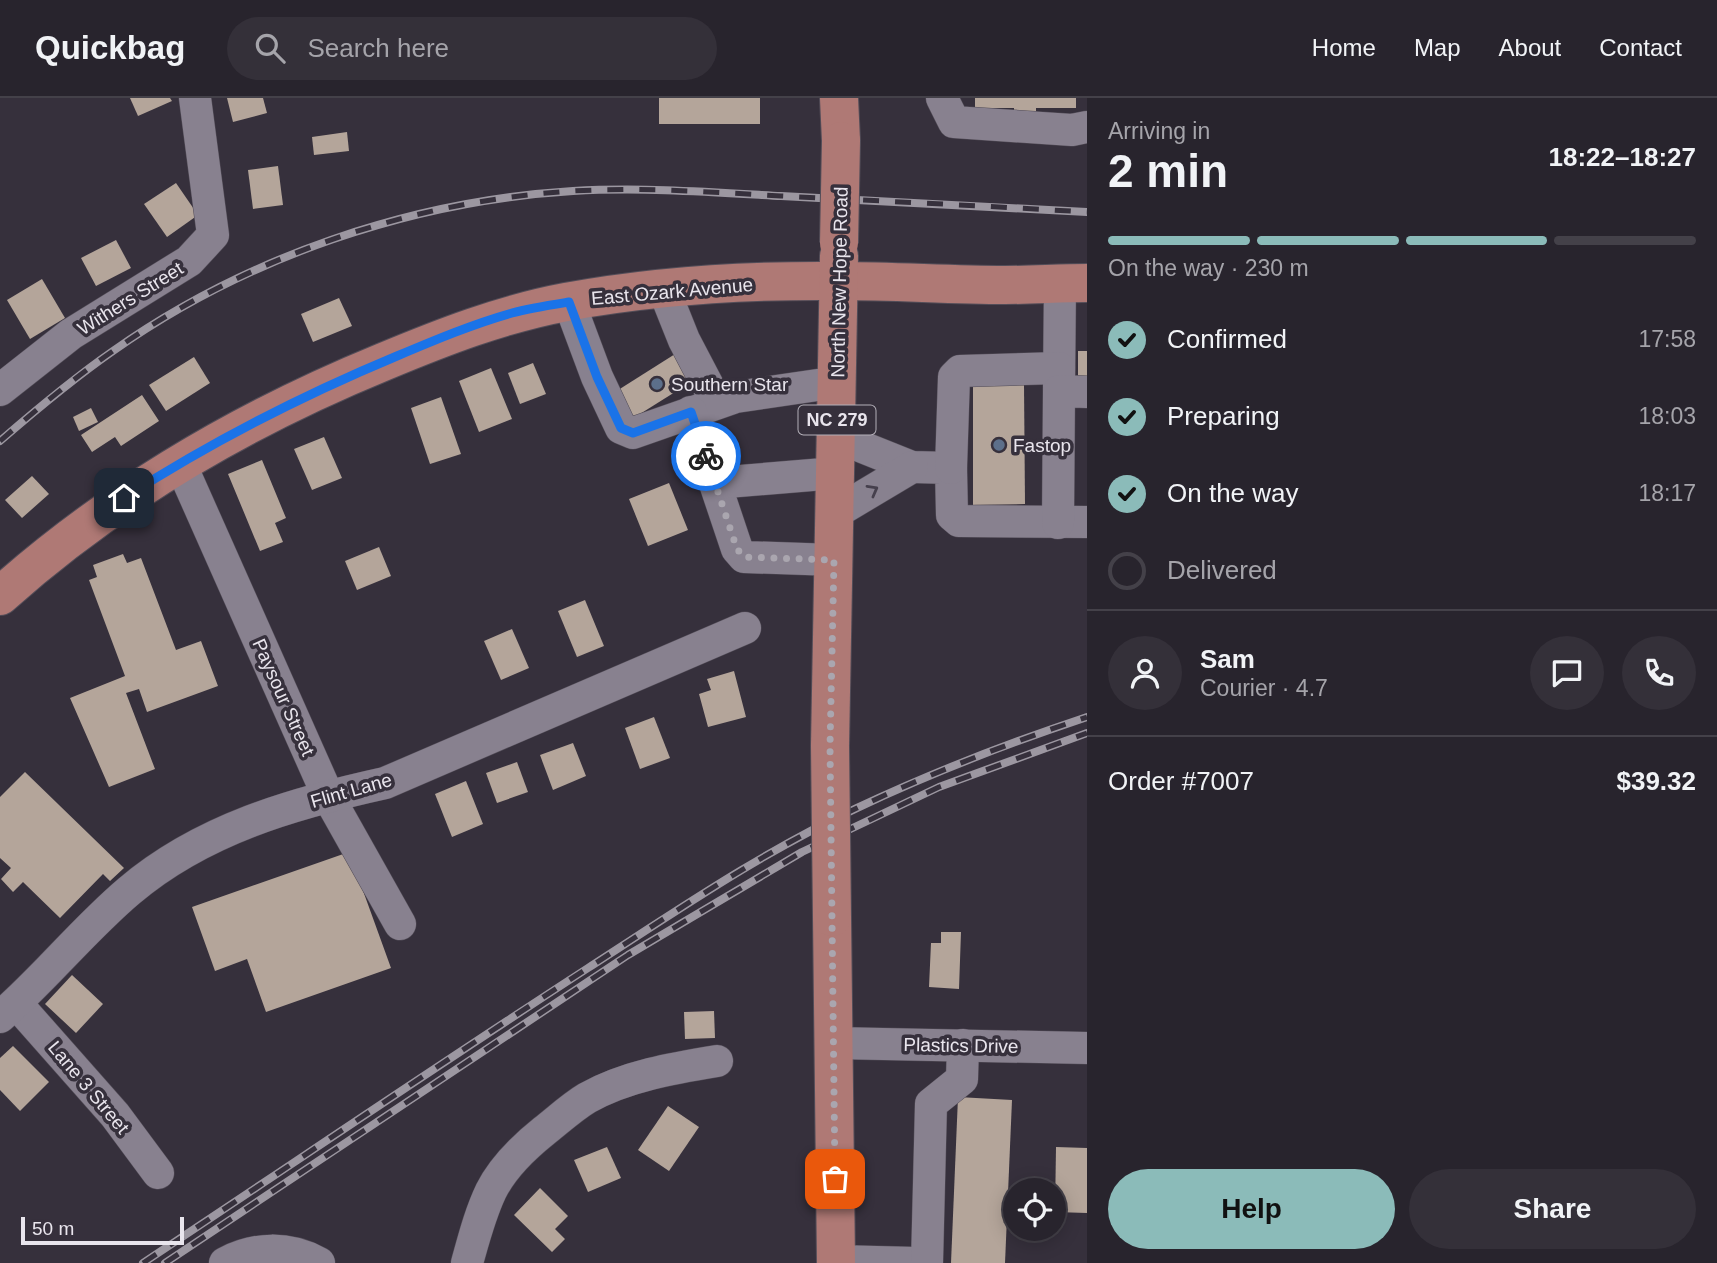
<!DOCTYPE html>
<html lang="en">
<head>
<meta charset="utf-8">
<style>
	:root { --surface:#28242d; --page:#343039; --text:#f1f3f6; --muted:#a5a4aa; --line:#444149; --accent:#8bbbb9 }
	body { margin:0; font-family:Helvetica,sans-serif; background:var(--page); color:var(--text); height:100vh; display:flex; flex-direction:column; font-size:26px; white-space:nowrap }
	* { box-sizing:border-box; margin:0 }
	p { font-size:23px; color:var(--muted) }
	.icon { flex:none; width:38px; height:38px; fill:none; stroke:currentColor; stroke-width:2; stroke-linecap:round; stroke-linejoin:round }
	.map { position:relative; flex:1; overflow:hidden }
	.details { display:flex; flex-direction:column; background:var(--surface); width:630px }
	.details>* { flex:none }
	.controls { position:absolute; left:1003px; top:1080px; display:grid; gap:14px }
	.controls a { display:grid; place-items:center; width:63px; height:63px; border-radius:50%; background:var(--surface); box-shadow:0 4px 18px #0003,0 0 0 2px var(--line); font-size:35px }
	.scale { position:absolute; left:21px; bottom:18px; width:163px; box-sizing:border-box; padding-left:7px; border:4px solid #e9e5ed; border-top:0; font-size:19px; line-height:24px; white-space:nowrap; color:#e9e5ed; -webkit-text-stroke:5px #36303c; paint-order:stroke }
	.pin { position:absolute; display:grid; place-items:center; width:60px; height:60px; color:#fff; margin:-30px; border-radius:14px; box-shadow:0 4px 10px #0006 }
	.courier { position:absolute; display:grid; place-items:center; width:70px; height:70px; margin:-35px; border:5px solid #1a73e8; border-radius:50%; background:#fff; color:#222; box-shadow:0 2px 9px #0007 }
	.headline em { font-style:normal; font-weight:800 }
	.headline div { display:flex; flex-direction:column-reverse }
	.headline { display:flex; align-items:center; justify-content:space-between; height:119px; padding:0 21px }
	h1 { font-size:46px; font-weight:800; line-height:52px }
	.bar { display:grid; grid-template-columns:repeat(4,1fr); gap:10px 7px; align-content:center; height:84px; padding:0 21px }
	.bar i { height:9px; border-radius:5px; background:var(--line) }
	.bar .selected { background:var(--accent) }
	.bar p { grid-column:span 4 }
	.line { display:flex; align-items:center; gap:18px; padding:0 21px; border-top:2px solid var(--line) }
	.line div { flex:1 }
	.round { display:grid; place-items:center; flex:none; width:74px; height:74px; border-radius:37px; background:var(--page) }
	ol { padding:0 21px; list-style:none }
	li { display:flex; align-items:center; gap:21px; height:77px }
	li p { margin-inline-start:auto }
	li .icon { padding:7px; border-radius:50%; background:var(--accent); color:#111; stroke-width:4 }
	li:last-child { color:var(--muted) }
	li i { width:38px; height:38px; border:4px solid var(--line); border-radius:50% }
	.button { display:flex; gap:14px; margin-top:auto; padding:14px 21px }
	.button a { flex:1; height:80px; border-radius:42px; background:var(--accent); color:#111; font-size:28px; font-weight:800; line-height:80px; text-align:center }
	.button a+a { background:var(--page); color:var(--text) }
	header { display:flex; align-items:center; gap:42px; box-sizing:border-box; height:98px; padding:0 35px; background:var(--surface); border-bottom:2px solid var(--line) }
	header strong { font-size:33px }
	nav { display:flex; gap:38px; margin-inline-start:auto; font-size:24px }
	.search { width:490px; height:63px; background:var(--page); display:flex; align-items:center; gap:18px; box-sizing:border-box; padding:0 24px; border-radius:38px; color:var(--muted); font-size:26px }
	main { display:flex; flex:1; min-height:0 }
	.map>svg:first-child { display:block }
	.building { fill:#b4a59a }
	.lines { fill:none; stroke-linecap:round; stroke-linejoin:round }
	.minor-casing { stroke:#534d58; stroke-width:33 }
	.major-casing { stroke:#534d58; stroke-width:40 }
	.minor { stroke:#88818f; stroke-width:32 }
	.major { stroke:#af7975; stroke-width:38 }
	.rail-casing { stroke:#9c97a1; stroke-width:8 }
	.rail { stroke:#36303c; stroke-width:5; stroke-dasharray:16; stroke-linecap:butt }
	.major-bridge-casing { stroke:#534d58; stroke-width:40; stroke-linecap:butt }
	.major-bridge { stroke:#af7975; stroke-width:38 }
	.oneway { stroke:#46404d }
	.done { stroke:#aaa6af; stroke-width:7; stroke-dasharray:0 12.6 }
	.route { stroke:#1a73e8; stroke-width:9 }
	.service-dot { fill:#5c6f8a; stroke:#36303c; stroke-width:2.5 }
	.labels { text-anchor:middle; stroke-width:7; stroke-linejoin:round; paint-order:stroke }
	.shield { fill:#36303c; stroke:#b3afb8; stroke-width:2 }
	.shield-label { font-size:18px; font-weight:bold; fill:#e9e5ed }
	.street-label { font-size:19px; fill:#e9e5ed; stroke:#36303c }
	.poi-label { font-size:19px; fill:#e9e5ed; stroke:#36303c; text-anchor:start }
</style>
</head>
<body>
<header>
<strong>Quickbag</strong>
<div class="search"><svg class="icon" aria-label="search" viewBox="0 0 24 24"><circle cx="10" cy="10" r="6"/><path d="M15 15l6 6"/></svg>Search here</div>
<nav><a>Home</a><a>Map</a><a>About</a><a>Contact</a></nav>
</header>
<main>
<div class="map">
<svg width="1087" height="1165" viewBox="0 0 1087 1165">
	<rect width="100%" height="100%" fill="#36303c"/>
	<g class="building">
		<polygon points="130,0 170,0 172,3 138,18"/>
		<polygon points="227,0 263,0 267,15 233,24"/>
		<rect x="659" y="0" width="101" height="26"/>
		<polygon points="975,0 1076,0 1076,10 1036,10 1036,23 1014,23 1014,10 975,10"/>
		<polygon points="347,34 349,53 314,57 312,39"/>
		<polygon points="278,68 283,107 253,111 248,72"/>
		<polygon points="176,85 198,117 167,139 144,106"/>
		<polygon points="116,142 131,170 96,188 81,160"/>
		<polygon points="42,181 65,220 30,241 7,202"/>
		<polygon points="339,200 352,228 313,244 301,216"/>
		<polygon points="683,251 699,279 632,321 615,294"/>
		<rect x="1078" y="253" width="9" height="30"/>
		<polygon points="194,259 210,285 166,313 149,287"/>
		<polygon points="533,265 546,296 520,306 508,275"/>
		<polygon points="491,270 512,321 479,334 459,283"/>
		<polygon points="973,287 1024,287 1025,406 973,407"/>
		<polygon points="142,297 159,323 121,348 115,339 92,354 81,337"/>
		<polygon points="441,299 461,356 430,366 411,310"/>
		<polygon points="91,310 98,324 79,333 73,319"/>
		<polygon points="324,339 342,380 312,392 294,351"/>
		<polygon points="262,362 286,420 275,425 283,444 260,453 228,376"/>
		<polygon points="32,378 49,396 22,420 5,402"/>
		<polygon points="669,385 688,432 648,448 629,401"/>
		<polygon points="379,449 391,478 357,492 345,463"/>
		<polygon points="123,456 127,465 141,460 176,552 201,543 218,588 147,614 139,591 126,595 155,671 109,689 70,600 125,578 89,482 97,479 93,467"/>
		<polygon points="585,502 604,548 577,559 558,513"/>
		<polygon points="512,531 529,570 501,582 484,543"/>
		<polygon points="734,573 746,619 708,629 699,596 711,592 707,581"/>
		<polygon points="654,619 670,660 640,671 625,630"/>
		<polygon points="573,645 586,678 553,692 540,657"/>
		<polygon points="517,664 528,694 497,705 486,675"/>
		<polygon points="25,674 124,770 110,783 103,776 60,820 23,784 13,794 1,781 11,770 0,760 0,699"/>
		<polygon points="466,683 483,726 452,739 435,696"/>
		<polygon points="349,754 391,870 266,914 247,861 215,873 192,809"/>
		<polygon points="941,834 961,834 959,891 929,889 931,845 941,845"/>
		<polygon points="72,877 103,906 76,935 45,906"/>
		<polygon points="714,913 715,940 685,941 684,914"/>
		<polygon points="13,948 49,984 20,1013 0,992 0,960"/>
		<polygon points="958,999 1012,1002 1005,1165 951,1165"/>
		<polygon points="668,1008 699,1029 669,1073 638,1052"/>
		<polygon points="607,1049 621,1080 588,1094 574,1062"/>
		<polygon points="1056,1049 1087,1050 1087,1115 1055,1114"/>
		<polygon points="540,1090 568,1118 555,1131 565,1141 552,1154 514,1117"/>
	</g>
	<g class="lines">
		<defs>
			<g id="minor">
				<polyline points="942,0 954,24 1072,32 1087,29"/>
				<polyline points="664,192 684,242 717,305"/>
				<polyline points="569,204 597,279 621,330 633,335 736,299 838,284"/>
				<polyline points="1059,289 1060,185"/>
				<polyline points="0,292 71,236 189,163 213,137 195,0"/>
				<polyline points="691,314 737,451 744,459 834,462"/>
				<polyline points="837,339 912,369 951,370 952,417 959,423 1087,424"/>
				<polyline points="180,365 328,698 400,826"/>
				<polyline points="951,370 954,279 960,273 1059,270"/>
				<polyline points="715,385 836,375"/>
				<polyline points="835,415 912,369"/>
				<polyline points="1058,425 1059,293 1087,294"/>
				<polyline points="16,905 115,1017 158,1075"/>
				<path d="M 0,919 C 45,880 83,832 129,793 C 202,731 294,705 385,685 L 745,530"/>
				<polyline points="834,945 1087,950"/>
				<polyline points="836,1163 917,1165"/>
				<path d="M 225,1165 C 255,1149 288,1148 319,1165"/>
				<path d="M 467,1165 C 474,1140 480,1116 491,1093 C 503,1069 524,1049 544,1033 C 558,1022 572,1009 587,1000 C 626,978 674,970 717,963"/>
				<polyline points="927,1165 931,1006 962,981 963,947"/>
			</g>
			<g id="major">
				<polyline points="839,0 841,43"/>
				<path d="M 0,498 C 113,397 244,321 383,264 C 443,239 502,216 566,204 C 653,188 753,182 841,183 C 896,183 950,187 1005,187 C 1032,187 1060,185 1087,185"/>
				<polyline points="830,648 839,158"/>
				<polyline points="832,819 836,1165"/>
			</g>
		</defs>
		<use href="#minor" class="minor-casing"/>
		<use href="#major" class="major-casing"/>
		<use href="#minor" class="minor"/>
		<use href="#major" class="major"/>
		<defs>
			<g id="rail">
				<path d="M 0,343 C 37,311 74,280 113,253 C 246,159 411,103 573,93 C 642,89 711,94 781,98 C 883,103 985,108 1087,114"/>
				<path d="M 143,1165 C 291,1067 438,967 588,870 C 675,814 762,754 857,710 C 931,675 1009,645 1087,619"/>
				<polyline points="165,1165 628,857 802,754 939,689 1087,635"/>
			</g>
		</defs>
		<use href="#rail" class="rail-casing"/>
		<use href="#rail" class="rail"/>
		<defs>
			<g id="major-bridge">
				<polyline points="839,145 841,43"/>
				<polyline points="830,648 832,819"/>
			</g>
		</defs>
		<use href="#major-bridge" class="major-bridge-casing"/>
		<use href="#major-bridge" class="major-bridge"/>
	</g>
	<defs><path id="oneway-chevron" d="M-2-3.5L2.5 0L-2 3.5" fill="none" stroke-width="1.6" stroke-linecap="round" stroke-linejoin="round" transform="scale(1.75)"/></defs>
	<use class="oneway" href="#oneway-chevron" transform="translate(873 392) rotate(-29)"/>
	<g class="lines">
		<polyline class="done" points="706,358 737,451 744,459 834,462 830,648 835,1081"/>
		<path class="route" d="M 124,400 C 211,344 301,298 397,258 C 435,242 473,226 512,215 C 530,210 550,207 569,204 L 597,279 L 621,330 L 633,335 L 691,314 L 706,358"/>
	</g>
	<g class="service-dot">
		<circle cx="657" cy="286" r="7"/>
		<circle cx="999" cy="347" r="7"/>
	</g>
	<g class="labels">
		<rect class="shield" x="798.5" y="307.5" width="77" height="29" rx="5"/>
		<g class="shield-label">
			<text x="837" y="328">NC 279</text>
		</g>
		<g class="street-label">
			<text transform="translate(839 184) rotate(-89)" y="7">North New Hope Road</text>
			<text transform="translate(672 193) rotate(-5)" y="7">East Ozark Avenue</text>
			<text transform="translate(130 200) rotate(-32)" y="7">Withers Street</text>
			<text transform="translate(284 599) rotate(66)" y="7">Paysour Street</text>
			<text transform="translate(351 692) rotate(-16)" y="7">Flint Lane</text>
			<text transform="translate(961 947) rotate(1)" y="7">Plastics Drive</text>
			<text transform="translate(89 989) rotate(50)" y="7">Lane 3 Street</text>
		</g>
		<g class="poi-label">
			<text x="671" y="293">Southern Star</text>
			<text x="1013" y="354">Fastop</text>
		</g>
	</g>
</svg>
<div class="controls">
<a><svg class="icon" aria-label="locate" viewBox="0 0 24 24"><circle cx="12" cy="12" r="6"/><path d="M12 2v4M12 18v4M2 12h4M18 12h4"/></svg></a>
</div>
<div class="scale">50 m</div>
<div class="pin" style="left:835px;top:1081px;background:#ea580c"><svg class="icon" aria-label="bag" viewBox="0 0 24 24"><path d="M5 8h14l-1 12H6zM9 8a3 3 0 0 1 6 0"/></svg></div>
<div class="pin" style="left:124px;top:400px;background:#1f2937"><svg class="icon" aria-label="home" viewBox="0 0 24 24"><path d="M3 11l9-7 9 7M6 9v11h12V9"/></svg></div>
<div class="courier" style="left:706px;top:358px"><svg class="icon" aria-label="bike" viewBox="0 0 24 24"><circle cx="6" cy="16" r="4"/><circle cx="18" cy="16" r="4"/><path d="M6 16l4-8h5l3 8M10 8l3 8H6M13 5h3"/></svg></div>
</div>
<section class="details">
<div class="headline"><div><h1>2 min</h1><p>Arriving in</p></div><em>18:22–18:27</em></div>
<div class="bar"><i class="selected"></i><i class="selected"></i><i class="selected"></i><i></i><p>On the way · 230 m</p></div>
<ol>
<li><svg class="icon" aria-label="check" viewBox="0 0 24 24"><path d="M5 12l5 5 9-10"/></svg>Confirmed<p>17:58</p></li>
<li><svg class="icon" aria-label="check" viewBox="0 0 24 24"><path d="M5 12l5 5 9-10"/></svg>Preparing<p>18:03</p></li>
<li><svg class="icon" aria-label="check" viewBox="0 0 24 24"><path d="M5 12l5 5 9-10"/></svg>On the way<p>18:17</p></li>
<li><i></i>Delivered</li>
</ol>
<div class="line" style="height:126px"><a class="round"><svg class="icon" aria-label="person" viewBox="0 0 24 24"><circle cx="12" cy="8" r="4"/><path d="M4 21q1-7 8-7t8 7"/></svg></a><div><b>Sam</b><p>Courier · 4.7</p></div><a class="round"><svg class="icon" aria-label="chat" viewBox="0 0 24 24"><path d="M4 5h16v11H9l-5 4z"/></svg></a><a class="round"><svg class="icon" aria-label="phone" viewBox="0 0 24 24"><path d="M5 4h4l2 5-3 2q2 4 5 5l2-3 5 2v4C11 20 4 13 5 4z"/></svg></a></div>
<div class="line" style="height:91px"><div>Order #7007</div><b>$39.32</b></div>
<div class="button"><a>Help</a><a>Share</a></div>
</section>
</main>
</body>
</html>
